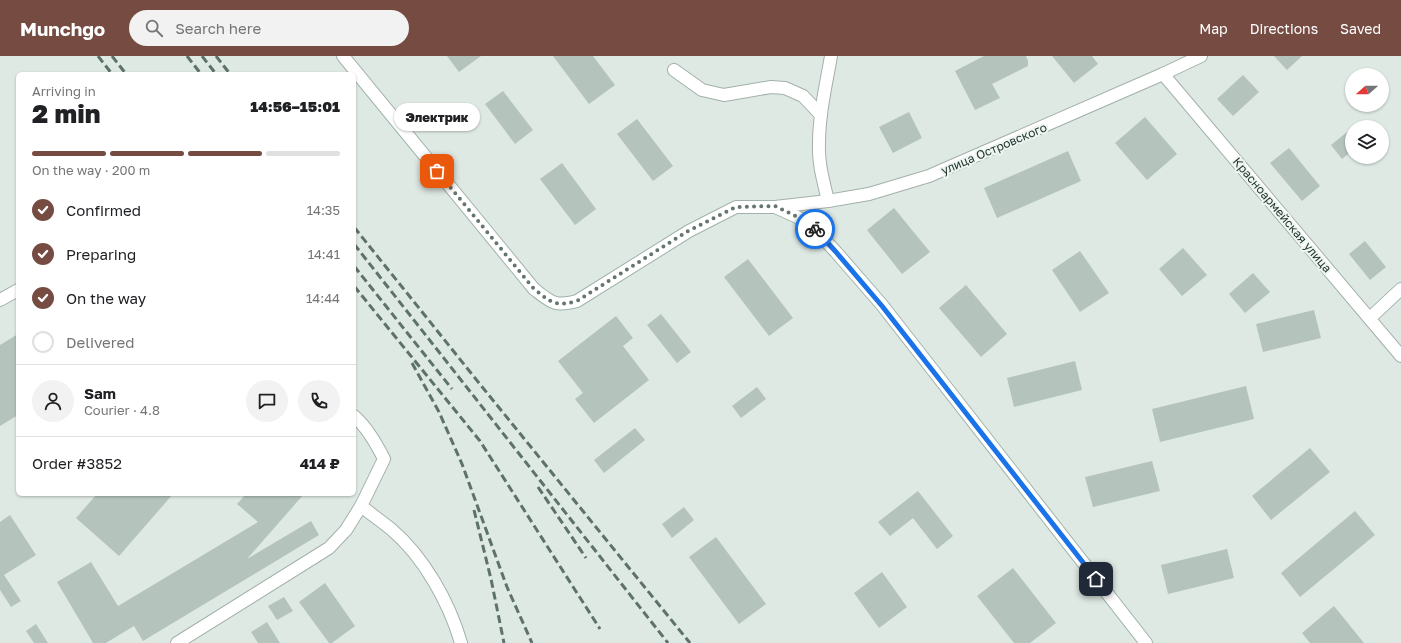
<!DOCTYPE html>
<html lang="en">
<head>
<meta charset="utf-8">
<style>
	:root { --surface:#fff; --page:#f2f2f2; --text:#202124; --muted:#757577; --line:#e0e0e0; --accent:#764b42 }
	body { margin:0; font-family:"Golos Text",sans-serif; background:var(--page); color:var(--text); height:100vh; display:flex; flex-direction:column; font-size:15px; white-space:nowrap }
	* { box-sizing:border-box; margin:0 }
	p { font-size:13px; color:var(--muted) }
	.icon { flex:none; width:22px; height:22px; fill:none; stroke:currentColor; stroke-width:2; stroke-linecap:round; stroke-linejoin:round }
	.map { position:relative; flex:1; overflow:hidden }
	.drawer { position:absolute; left:16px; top:16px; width:340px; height:424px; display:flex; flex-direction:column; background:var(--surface); border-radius:6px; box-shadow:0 1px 3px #0004 }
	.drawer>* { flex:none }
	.needle { width:26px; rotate:249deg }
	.controls { position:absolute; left:1345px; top:12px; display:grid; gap:8px }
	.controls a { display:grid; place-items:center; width:44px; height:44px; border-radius:50%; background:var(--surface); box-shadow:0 1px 3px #0004; font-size:20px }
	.pin { position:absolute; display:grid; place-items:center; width:34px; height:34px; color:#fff; margin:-17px; border-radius:8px; box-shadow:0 2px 6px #0006 }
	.courier { position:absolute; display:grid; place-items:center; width:40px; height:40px; margin:-20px; border:3px solid #1a73e8; border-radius:50%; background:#fff; color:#222; box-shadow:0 1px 5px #0007 }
	.bubble { position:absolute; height:28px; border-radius:14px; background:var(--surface); box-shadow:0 1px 3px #0004; font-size:13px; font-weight:800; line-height:28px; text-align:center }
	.summary em { font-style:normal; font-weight:800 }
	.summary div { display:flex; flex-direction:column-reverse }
	.summary { display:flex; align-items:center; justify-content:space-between; height:68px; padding:0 16px }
	h1 { font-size:26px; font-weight:800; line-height:30px }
	.bar { display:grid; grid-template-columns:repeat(4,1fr); gap:6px 4px; align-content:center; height:48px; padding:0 16px }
	.bar i { height:5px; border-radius:3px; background:var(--line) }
	.bar .selected { background:var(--accent) }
	.bar p { grid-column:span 4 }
	.line { display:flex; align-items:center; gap:10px; padding:0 16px; border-top:1px solid var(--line) }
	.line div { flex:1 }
	.round { display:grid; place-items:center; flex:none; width:42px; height:42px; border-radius:21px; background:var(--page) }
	ol { padding:0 16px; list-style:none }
	li { display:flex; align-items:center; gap:12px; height:44px }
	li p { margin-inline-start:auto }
	li .icon { padding:4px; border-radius:50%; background:var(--accent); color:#fff; stroke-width:4 }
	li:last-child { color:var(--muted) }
	li i { width:22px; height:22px; border:2px solid var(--line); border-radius:50% }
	header { display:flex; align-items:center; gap:24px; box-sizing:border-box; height:56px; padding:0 20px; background:var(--accent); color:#fff }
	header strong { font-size:19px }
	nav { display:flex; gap:22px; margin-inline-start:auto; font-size:14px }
	.search { width:280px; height:36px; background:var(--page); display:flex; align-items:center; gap:10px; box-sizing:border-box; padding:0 14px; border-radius:22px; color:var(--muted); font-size:15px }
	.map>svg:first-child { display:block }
	.building { fill:#b5c3bd }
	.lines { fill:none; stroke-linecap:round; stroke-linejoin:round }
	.street-casing { stroke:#a3b0aa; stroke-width:14 }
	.secondary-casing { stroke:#a0b3ab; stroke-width:14 }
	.street { stroke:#fff; stroke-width:12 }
	.secondary { stroke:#fff; stroke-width:12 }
	.rail { stroke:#5d726b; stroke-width:3; stroke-dasharray:8 4; stroke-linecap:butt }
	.done { stroke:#65756f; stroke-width:4; stroke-dasharray:0 7.2 }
	.route { stroke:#1a73e8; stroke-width:5 }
	.labels { text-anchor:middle; stroke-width:4; stroke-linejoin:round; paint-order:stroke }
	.street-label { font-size:12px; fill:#233630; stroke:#eff6f2 }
</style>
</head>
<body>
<header>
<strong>Munchgo</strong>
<div class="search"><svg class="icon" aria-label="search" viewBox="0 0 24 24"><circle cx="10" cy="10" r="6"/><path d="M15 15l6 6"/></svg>Search here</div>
<nav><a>Map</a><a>Directions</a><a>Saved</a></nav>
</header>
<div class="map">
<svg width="1401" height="587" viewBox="0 0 1401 587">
	<rect width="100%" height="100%" fill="#dfe9e4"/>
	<g class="building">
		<polygon points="447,0 481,0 459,16"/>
		<polygon points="553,0 593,0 615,29 589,48"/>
		<polygon points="984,0 1026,0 1028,5 1028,10 992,28 1000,42 975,54 955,15"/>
		<polygon points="1052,0 1092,0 1098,8 1074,27"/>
		<polygon points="1274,0 1302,0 1287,14"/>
		<polygon points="1243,19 1259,36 1233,60 1217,43"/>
		<polygon points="503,35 533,74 515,88 485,48"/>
		<polygon points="909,56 922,82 893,97 879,71"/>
		<polygon points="1145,61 1177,98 1147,124 1115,87"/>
		<polygon points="637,63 673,110 653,125 617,78"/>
		<polygon points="1352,72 1352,95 1342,103 1331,89"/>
		<polygon points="1289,92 1320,130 1302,145 1270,107"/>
		<polygon points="1068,95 1081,125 997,162 984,132"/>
		<polygon points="562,107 596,153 575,169 540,123"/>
		<polygon points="894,152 930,196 902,218 867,174"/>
		<polygon points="1365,185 1386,211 1370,224 1349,198"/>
		<polygon points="1183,192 1207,219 1182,240 1159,213"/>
		<polygon points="1080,195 1109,237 1080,256 1052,214"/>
		<polygon points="748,203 793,262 769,280 724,221"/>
		<polygon points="1253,217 1270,236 1245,257 1229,238"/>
		<polygon points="966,229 1007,278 981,301 939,252"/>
		<polygon points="1314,254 1321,282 1263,296 1256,268"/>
		<polygon points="661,258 691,296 677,307 647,269"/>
		<polygon points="616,260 633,282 623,290 649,324 594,367 575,343 583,337 558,305"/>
		<polygon points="18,278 18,359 0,370 0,289"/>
		<polygon points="1075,305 1082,334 1014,351 1007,322"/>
		<polygon points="1246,330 1254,363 1160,386 1152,353"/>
		<polygon points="757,331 766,343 741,362 732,350"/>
		<polygon points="635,372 645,384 604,417 594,404"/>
		<polygon points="1310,392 1330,416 1271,464 1252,440"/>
		<polygon points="1152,405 1160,435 1093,451 1085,421"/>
		<polygon points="918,435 953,480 937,493 913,462 890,480 878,466"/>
		<polygon points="97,438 173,438 119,500 76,462"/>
		<polygon points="246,438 304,438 247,503 311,465 319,479 143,585 134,570 106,587 93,587 57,526 91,506 118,550 258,466 237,448"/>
		<polygon points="684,451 694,464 672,482 662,468"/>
		<polygon points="1355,455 1375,479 1300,541 1281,517"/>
		<polygon points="10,459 36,499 4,519 21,545 11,551 0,534 0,466"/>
		<polygon points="716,481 766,548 739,568 689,501"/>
		<polygon points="1227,493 1234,522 1168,538 1161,509"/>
		<polygon points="1013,512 1056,567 1030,587 1014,587 977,540"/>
		<polygon points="882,516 907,551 879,572 854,537"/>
		<polygon points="325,527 355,570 332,587 329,587 299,546"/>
		<polygon points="284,541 293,555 277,564 268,550"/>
		<polygon points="1334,550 1364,587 1310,587 1302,577"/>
		<polygon points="267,566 280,587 258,587 251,576"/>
		<polygon points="36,568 48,587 34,587 26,575"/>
	</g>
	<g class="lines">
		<defs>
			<g id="street">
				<polyline points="674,14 702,34 724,39 771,31 785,32 803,40 821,59"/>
				<polyline points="1163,18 1401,300"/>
				<path d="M 828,145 C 824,127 818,108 819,88 C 819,58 826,29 831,0"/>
				<polyline points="775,151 828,145 869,138 929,120 1163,18 1201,0"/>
				<polyline points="0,244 18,234"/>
				<polyline points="1370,262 1401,233"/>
				<path d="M 361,450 C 371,458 381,465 391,473 C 424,501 449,546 461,587"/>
				<path d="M 177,587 L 329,492 L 346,474 L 361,450 L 384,403 C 376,387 367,371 354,360"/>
			</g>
			<path id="secondary" d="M 343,0 L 534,233 C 551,246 554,251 577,245 L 689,175 L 736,151 L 775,151 L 808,166 L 836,196 L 882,249 L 1146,587"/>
		</defs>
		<use href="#street" class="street-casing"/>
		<use href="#secondary" class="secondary-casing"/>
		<use href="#street" class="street"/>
		<use href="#secondary" class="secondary"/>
		<g class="rail">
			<polyline points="98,0 112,18"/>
			<polyline points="112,0 126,18"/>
			<polyline points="187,0 201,18"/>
			<polyline points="202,0 216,18"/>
			<polyline points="216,0 230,18"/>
			<polyline points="354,171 479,327 690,587"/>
			<polyline points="354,188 668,587"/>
			<polyline points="354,210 452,333"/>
			<polyline points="354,230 480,385 600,573"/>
			<polyline points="412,307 439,356 462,408 507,531 532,587"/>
			<polyline points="538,431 586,502"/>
			<polyline points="474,454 491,523 504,587"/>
		</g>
	</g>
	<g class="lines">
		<path class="done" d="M 437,115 L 534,233 C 551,246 554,251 577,245 L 688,175 L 736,151 L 775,150 L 808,166 L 815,173"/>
		<polyline class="route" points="815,173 836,196 882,250 1096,523"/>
	</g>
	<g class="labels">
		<g class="street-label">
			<text transform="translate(994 93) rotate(-23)" y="4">улица Островского</text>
			<text transform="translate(1282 159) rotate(50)" y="4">Красноармейская улица</text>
		</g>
	</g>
</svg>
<div class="controls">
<a><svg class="needle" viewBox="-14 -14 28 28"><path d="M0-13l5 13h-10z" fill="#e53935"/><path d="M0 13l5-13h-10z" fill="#757577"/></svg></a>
<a><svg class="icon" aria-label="layers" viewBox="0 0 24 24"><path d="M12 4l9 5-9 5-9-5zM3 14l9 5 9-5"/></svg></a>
</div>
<div class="pin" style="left:437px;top:115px;background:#ea580c"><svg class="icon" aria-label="bag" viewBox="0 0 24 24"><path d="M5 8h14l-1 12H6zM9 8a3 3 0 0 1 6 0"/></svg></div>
<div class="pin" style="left:1096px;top:523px;background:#1f2937"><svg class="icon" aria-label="home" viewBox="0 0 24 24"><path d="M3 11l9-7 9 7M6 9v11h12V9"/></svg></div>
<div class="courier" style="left:815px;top:173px"><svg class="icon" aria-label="bike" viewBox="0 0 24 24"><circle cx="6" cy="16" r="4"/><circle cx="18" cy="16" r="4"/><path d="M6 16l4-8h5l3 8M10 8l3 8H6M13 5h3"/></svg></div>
<div class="bubble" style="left:394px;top:47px;width:86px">Электрик</div>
<section class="drawer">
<div class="summary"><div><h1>2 min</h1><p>Arriving in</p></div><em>14:56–15:01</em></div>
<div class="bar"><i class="selected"></i><i class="selected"></i><i class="selected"></i><i></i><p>On the way · 200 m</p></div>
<ol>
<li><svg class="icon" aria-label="check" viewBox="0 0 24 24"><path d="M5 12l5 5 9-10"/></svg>Confirmed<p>14:35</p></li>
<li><svg class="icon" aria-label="check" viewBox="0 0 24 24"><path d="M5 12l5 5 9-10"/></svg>Preparing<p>14:41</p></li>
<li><svg class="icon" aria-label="check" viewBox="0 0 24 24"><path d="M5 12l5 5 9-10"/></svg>On the way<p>14:44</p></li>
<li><i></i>Delivered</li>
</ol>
<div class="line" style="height:72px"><a class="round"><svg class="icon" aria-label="person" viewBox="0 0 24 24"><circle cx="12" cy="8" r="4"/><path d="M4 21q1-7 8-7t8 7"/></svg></a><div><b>Sam</b><p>Courier · 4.8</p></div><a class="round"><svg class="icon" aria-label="chat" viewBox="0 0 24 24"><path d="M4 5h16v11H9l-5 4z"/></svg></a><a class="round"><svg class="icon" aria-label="phone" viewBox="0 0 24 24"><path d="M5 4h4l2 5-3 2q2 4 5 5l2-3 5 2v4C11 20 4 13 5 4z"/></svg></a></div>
<div class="line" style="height:52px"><div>Order #3852</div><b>414 ₽</b></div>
</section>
</div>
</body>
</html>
